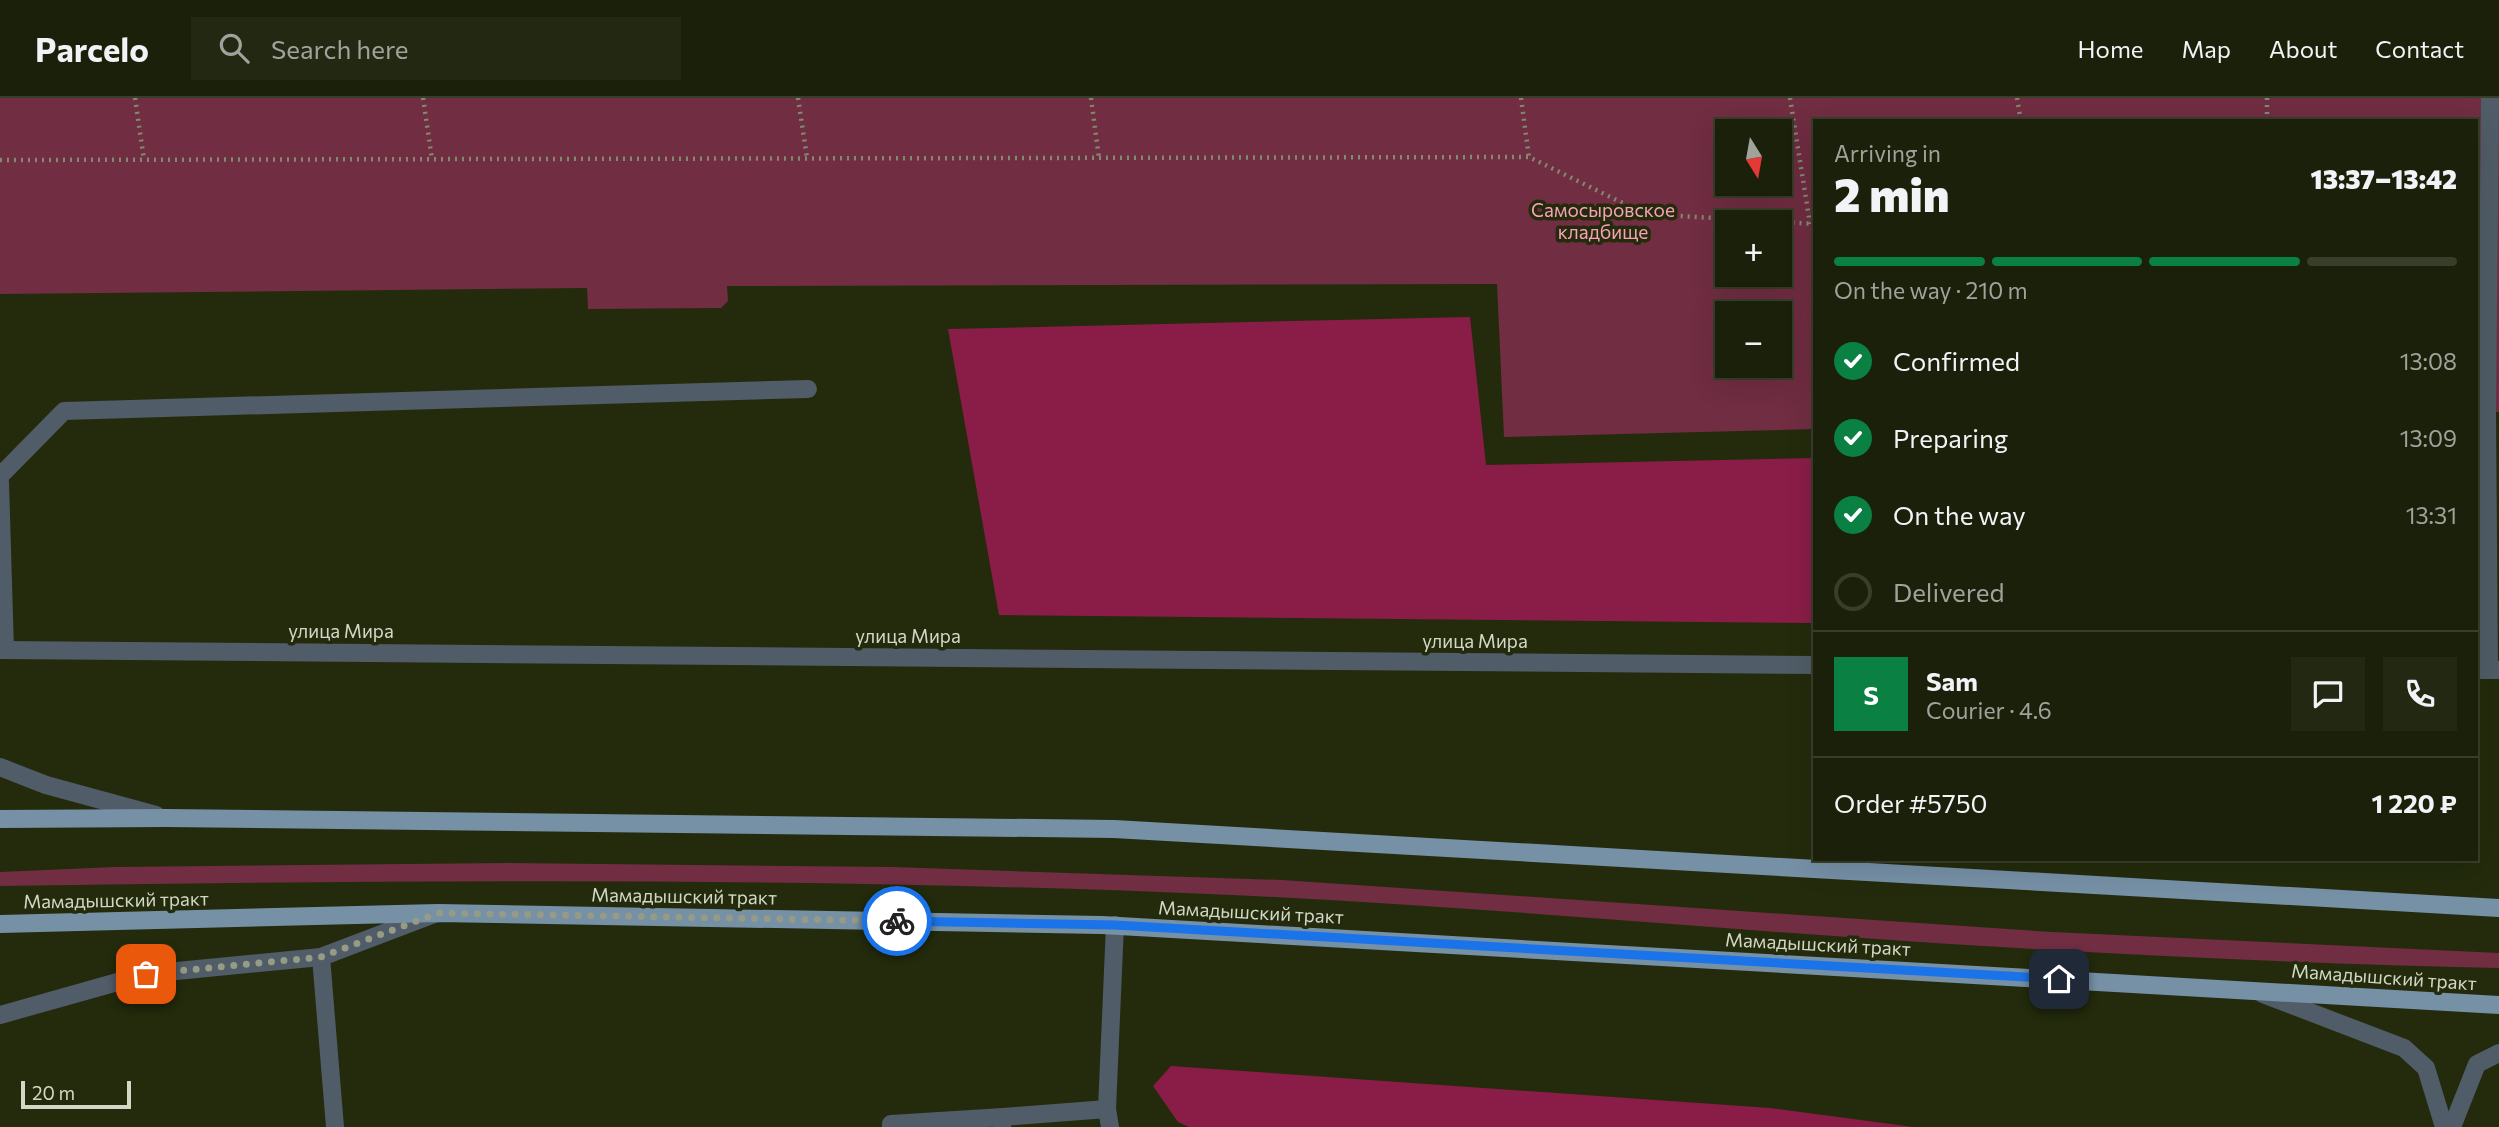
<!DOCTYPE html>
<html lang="en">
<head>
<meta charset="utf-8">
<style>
	:root { --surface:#1a2009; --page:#232812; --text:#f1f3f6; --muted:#9fa39c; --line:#383e2a; --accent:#0b8043 }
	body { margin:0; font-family:Commissioner,sans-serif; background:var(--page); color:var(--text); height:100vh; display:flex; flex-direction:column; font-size:26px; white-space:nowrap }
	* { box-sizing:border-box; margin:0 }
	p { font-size:23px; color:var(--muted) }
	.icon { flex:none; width:38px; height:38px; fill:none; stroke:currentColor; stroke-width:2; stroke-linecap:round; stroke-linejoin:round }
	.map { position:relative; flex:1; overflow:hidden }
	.panel { position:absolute; left:1813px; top:21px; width:665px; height:742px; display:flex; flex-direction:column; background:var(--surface); border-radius:0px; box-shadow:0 7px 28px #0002,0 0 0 2px var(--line) }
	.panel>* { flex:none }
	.needle { width:46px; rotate:169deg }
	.fabs { position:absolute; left:1715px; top:21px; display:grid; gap:14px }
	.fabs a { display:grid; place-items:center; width:77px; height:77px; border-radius:0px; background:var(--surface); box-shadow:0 7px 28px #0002,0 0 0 2px var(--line); font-size:35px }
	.scale { position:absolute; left:21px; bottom:18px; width:110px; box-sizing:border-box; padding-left:7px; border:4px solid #d2d8c6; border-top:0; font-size:19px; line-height:24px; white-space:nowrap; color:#d2d8c6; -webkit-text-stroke:5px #232b0c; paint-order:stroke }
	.pin { position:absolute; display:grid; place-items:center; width:60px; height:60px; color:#fff; margin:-30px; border-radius:14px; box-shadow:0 4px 10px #0006 }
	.courier { position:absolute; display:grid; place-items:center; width:70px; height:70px; margin:-35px; border:5px solid #1a73e8; border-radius:50%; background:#fff; color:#222; box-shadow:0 2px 9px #0007 }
	.overview em { font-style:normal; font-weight:800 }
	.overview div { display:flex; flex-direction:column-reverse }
	.overview { display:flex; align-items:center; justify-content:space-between; height:119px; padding:0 21px }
	h1 { font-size:46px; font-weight:800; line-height:52px }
	.bar { display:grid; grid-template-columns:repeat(4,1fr); gap:10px 7px; align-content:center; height:84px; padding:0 21px }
	.bar i { height:9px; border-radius:5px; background:var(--line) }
	.bar .current { background:var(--accent) }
	.bar p { grid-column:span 4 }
	.line { display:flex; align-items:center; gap:18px; padding:0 21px; border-top:2px solid var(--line) }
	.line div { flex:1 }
	.round { display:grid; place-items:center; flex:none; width:74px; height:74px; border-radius:0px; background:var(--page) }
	ol { padding:0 21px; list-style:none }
	li { display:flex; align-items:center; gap:21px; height:77px }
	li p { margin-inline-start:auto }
	li .icon { padding:7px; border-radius:50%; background:var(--accent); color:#fff; stroke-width:4 }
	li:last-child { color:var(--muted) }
	li i { width:38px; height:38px; border:4px solid var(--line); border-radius:50% }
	header { display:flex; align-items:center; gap:42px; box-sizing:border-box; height:98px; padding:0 35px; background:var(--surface); border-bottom:2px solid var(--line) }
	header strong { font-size:33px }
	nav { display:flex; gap:38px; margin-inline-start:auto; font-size:24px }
	.search { width:490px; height:63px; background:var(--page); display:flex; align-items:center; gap:18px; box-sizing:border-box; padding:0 24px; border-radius:0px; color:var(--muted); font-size:26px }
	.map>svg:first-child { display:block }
	.green { fill:#712d42; fill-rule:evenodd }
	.forest { fill:#8a1d47 }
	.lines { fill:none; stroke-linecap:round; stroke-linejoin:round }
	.path { stroke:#838a72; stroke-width:4.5; stroke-dasharray:2 5; stroke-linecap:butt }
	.service { stroke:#505c67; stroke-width:18 }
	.minor { stroke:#505c67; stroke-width:18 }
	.primary { stroke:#7690a6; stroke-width:18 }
	.done { stroke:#959b85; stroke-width:7; stroke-dasharray:0 12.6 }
	.route { stroke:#1a73e8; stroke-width:9 }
	.labels { text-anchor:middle; stroke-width:7; stroke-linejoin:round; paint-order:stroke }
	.park-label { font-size:19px; fill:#f8a1b7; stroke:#232b0c }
	.street-label { font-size:19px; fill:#d2d8c6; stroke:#232b0c }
</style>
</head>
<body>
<header>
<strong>Parcelo</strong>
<div class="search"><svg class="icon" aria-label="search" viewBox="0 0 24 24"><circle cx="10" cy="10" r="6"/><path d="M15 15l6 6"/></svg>Search here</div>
<nav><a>Home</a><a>Map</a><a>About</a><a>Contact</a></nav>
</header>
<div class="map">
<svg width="2499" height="1029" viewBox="0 0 2499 1029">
	<rect width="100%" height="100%" fill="#232b0c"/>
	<g class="green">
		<path d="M 0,0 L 2499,0 L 2499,314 L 2476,315 L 2476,23 L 1815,23 L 1815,331 L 1504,339 L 1497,186 L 727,188 L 728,203 L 721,210 L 588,211 L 587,190 L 0,196 ZM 1727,33 L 1780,33 L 1780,86 L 1727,86 ZM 1727,124 L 1780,124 L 1780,177 L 1727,177 ZM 1727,215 L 1780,215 L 1780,268 L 1727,268 Z"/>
		<path d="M 507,765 L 892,769 L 1282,782 L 2052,834 L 2499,855 L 2499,870 C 2277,865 2055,854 1834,838 C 1633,824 1433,806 1232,797 C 821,779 411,782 0,788 L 0,774 L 115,769 Z"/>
	</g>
	<g class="forest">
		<polygon points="1470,219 1486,367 1815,360 1815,525 999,517 948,231"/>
		<polygon points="1171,968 1770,1010 1913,1029 1189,1029 1178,1024 1153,988"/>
	</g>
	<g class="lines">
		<g class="path">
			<polyline points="135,0 144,62"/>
			<polyline points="423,0 432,61"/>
			<polyline points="798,0 807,60"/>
			<polyline points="1091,0 1099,60"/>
			<polyline points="1521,0 1529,59"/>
			<polyline points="1790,0 1810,126"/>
			<polyline points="2017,0 2021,23"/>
			<polyline points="2267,23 2267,0"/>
			<polyline points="0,62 1529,59 1645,116 1815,126"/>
		</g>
		<g class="service">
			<polyline points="2489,572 2487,314 2490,0"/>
			<polyline points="891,1029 891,1026 1003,1019"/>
			<polyline points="1002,1029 1003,1019 1107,1011"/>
			<polyline points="1110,1029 1107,1011 1115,827"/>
		</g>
		<g class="minor">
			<polyline points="0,378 64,313 808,291"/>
			<polyline points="0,384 5,552"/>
			<polyline points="0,552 1815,567"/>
			<polyline points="2476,572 2499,572"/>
			<polyline points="0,669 46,687 156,717"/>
			<polyline points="321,859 335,1029"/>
			<polyline points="2263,896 2404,950 2426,970 2444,1029"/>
			<polyline points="0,917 146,876 321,859 434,816"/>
			<polyline points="2452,1029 2477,966 2499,955"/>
		</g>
		<g class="primary">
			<polyline points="0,721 166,720 1114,731 2499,810"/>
			<polyline points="0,826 438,815 1102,827 2499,907"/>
		</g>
	</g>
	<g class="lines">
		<polyline class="done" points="146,876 321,859 438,815 897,823"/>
		<polyline class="route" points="897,823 1115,827 2059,881"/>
	</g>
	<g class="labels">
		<g class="park-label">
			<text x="1603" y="119">Самосыровское<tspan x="1603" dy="22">кладбище</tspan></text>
		</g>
		<g class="street-label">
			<text x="341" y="540">улица Мира</text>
			<text x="908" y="545">улица Мира</text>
			<text x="1475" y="550">улица Мира</text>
			<text transform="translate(684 798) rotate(1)" y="7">Мамадышский тракт</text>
			<text transform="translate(116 802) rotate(-1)" y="7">Мамадышский тракт</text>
			<text transform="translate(1251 814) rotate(3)" y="7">Мамадышский тракт</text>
			<text transform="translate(1818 846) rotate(3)" y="7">Мамадышский тракт</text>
			<text transform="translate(2384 879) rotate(4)" y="7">Мамадышский тракт</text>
		</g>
	</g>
</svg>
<div class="fabs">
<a><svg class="needle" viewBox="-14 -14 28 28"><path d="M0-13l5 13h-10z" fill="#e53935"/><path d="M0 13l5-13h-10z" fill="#9fa39c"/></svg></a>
<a>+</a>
<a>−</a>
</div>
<div class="scale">20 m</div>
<div class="pin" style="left:146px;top:876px;background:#ea580c"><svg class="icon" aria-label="bag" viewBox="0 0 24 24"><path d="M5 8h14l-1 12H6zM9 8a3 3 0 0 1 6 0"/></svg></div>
<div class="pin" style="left:2059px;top:881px;background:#1f2937"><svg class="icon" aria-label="home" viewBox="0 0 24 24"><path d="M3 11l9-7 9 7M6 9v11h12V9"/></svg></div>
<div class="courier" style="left:897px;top:823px"><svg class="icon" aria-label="bike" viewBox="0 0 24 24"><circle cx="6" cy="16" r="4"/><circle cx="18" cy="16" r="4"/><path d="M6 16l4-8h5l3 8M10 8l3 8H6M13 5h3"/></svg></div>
<section class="panel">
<div class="overview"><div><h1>2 min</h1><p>Arriving in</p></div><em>13:37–13:42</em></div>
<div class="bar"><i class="current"></i><i class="current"></i><i class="current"></i><i></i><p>On the way · 210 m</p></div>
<ol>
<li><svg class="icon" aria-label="check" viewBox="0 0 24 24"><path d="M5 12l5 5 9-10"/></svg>Confirmed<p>13:08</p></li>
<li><svg class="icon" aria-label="check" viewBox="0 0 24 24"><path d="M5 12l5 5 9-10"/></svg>Preparing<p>13:09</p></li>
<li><svg class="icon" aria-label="check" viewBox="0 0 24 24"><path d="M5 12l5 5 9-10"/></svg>On the way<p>13:31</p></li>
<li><i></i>Delivered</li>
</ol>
<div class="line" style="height:126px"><b class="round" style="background:var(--accent);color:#fff">S</b><div><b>Sam</b><p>Courier · 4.6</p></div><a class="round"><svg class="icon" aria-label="chat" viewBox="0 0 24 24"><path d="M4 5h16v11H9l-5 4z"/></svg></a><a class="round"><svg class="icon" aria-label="phone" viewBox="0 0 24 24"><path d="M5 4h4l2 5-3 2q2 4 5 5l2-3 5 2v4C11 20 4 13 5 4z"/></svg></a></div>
<div class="line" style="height:91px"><div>Order #5750</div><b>1 220 ₽</b></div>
</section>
</div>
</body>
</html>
